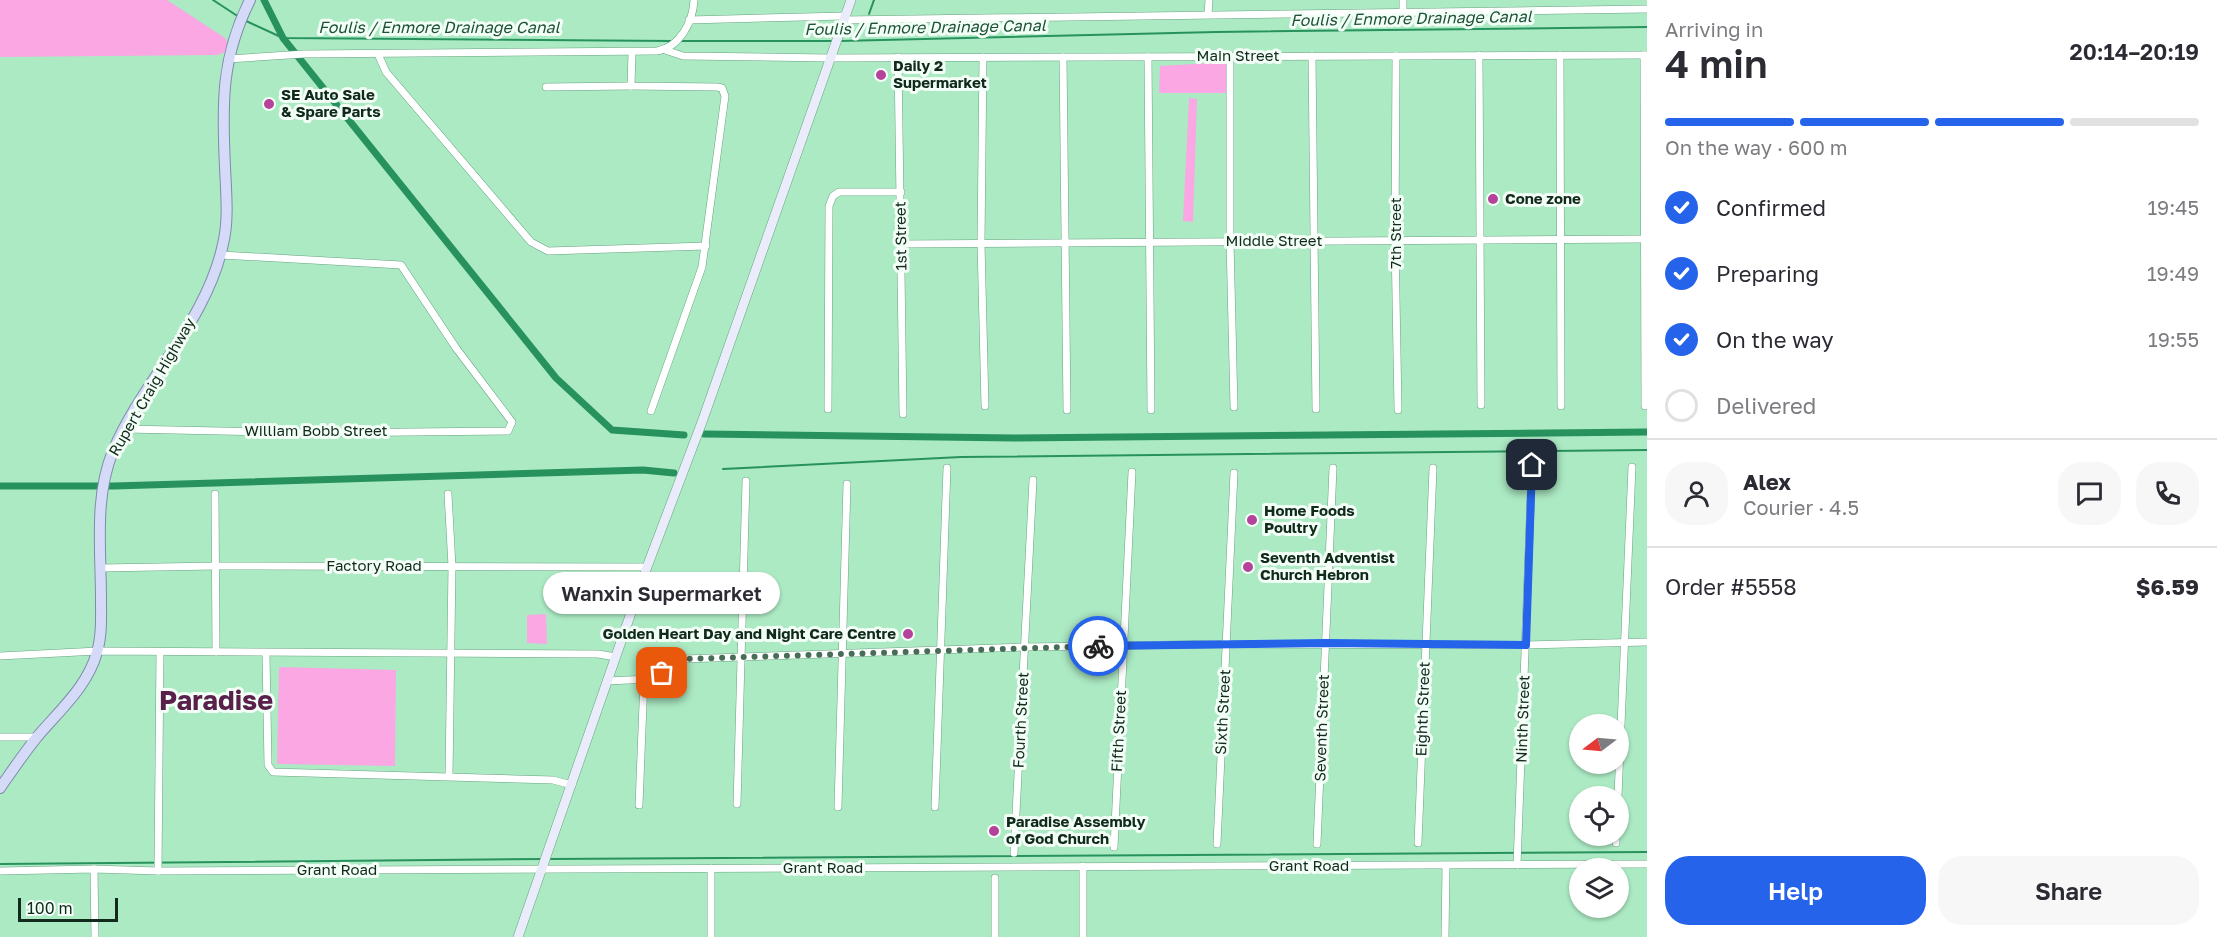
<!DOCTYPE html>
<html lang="en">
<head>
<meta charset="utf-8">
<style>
	:root { --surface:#fff; --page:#f7f7f7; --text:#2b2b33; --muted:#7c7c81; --line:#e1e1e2; --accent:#2563eb }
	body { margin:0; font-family:"Golos Text",sans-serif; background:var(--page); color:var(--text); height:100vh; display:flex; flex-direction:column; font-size:22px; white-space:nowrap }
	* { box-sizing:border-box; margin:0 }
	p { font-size:20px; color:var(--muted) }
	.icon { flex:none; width:33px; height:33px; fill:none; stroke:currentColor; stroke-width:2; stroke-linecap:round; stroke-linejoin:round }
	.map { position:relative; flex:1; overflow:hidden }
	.side { display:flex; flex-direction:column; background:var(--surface); width:570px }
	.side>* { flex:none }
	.needle { width:39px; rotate:254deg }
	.tools { position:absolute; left:1569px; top:714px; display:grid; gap:12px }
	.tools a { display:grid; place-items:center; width:60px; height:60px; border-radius:50%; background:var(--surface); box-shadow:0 2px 4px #0004; font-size:30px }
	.scale { position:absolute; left:18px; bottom:15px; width:100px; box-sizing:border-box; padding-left:6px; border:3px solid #112a1c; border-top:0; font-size:16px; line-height:21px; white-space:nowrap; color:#112a1c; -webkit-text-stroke:4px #f2fef6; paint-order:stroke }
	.pin { position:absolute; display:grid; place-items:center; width:51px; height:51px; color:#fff; margin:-26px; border-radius:12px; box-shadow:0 3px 9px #0006 }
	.courier { position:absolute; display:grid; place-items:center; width:60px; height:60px; margin:-30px; border:4px solid #2563eb; border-radius:50%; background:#fff; color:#222; box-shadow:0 2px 8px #0007 }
	.bubble { position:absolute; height:42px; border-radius:21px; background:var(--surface); box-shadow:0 2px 4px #0004; font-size:20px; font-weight:600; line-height:42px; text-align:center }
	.summary em { font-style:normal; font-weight:600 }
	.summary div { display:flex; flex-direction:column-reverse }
	.summary { display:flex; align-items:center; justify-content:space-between; height:102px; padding:0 18px }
	h1 { font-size:39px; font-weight:600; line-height:45px }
	.bar { display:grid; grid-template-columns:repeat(4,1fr); gap:9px 6px; align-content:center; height:72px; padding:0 18px }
	.bar i { height:8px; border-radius:4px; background:var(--line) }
	.bar .selected { background:var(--accent) }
	.bar p { grid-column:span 4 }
	.line { display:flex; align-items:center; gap:15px; padding:0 18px; border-top:2px solid var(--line) }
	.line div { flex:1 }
	.round { display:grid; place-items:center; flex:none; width:63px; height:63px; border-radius:24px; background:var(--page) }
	ol { padding:0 18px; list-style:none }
	li { display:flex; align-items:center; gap:18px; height:66px }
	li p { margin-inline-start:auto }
	li .icon { padding:6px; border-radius:50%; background:var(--accent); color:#fff; stroke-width:4 }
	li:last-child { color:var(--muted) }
	li i { width:33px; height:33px; border:3px solid var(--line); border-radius:50% }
	.primary-button { display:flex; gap:12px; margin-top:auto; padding:12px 18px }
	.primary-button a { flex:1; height:69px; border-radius:24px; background:var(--accent); color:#fff; font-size:24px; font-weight:600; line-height:69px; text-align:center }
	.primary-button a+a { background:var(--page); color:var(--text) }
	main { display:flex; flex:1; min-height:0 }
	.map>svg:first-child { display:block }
	.green { fill:#faa7e3 }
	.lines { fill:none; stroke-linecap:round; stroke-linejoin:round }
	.stream { stroke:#27925e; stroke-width:2 }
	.canal { stroke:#27925e; stroke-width:7 }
	.minor-casing { stroke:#67a380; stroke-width:8 }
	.secondary-casing { stroke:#67a380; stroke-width:10 }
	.primary-casing { stroke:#7e8ca8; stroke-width:12 }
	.minor { stroke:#fff; stroke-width:7 }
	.secondary { stroke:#eaecfb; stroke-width:9 }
	.primary { stroke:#d5daf8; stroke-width:10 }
	.done { stroke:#476d57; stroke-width:6; stroke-dasharray:0 10.8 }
	.route { stroke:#2563eb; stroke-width:8 }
	.poi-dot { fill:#b5429b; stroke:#f2fef6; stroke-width:2 }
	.labels { text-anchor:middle; stroke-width:6; stroke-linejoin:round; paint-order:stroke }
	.street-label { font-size:15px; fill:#112a1c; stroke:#f2fef6 }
	.poi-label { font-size:15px; font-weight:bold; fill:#112a1c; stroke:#f2fef6; text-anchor:start }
	.water-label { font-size:16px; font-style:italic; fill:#1d5237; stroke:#f2fef6 }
	.town-label { font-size:27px; font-weight:bold; fill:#58204b; stroke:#f2fef6 }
</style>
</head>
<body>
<main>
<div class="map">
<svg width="1647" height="937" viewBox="0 0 1647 937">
	<rect width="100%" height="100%" fill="#aceac4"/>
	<g class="green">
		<polygon points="0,0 167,0 225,38 228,44 225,52 218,55 0,57"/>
		<polygon points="1226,62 1227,93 1159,93 1160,66"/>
		<polygon points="1189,98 1197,99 1193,222 1183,221"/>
		<polygon points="546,614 547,644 527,643 527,615"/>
		<polygon points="279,667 396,670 395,766 277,764"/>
	</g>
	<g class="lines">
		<g class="stream">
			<polyline points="213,0 239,17"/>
			<polyline points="869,14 874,0"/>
			<polyline points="244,20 283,38 672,41"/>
			<polyline points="681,41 834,41"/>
			<polyline points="840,41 1216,32 1647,27"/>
			<polyline points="723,469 961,457 1647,450"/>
			<polyline points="549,859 1647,852"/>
			<polyline points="0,864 543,859"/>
		</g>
		<g class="canal">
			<polyline points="264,0 283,38 556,378 612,430 684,435"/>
			<polyline points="704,434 1015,438 1647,432"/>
			<polyline points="0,486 114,486 643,470 674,473"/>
		</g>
		<defs>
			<g id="minor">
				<polyline points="1403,0 1403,11"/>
				<polyline points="1208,14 1209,0"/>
				<polyline points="689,20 844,16"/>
				<polyline points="843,20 1647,9"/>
				<polyline points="665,50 683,56 829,58 1647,55"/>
				<polyline points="632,52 631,86 717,87 722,88 725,96 702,267 651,411"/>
				<polyline points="378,54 386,72 531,242 548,251 706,246"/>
				<polyline points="1479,55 1481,405"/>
				<polyline points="1560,55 1561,406"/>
				<polyline points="1644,55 1645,406"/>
				<polyline points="1230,56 1230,241 1234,407"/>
				<polyline points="1312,56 1316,409"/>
				<polyline points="1396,56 1395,240 1398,410"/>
				<polyline points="898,57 903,414"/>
				<polyline points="983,57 981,243 985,406"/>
				<polyline points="1063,57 1067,410"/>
				<polyline points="1148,57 1151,410"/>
				<path d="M 228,59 L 304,54 L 657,51 C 680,47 693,22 694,0"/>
				<polyline points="546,87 631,86"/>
				<polyline points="902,244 1647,239"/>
				<polyline points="828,409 829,206 833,196 839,192 901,192"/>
				<polyline points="125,429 315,433 508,431 512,422 456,348 401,265 221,255"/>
				<polyline points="215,494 216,652"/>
				<polyline points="448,494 452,566 449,776"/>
				<polyline points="101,568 216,566 647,567"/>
				<polyline points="266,653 268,765 273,772 553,780 572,785"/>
				<polyline points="0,656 98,651 598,654 616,657"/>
				<polyline points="607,681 650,679 662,673 671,664 684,659 741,657 1025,647 1226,644 1526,645 1647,642"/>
				<polyline points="0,737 37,737"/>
				<polyline points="1618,796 1632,467"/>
				<polyline points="737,804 746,481"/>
				<polyline points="639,805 644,679"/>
				<polyline points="838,807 847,484"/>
				<polyline points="935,807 947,468"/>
				<polyline points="1418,843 1433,468"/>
				<polyline points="1616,843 1616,836"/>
				<polyline points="1217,844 1234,473"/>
				<polyline points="1317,844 1333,468"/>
				<polyline points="1114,847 1132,472"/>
				<polyline points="1014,853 1033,480"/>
				<polyline points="1517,865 1532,465"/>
				<polyline points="1083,866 1083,937"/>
				<polyline points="94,869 95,937"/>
				<polyline points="0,871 94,869 158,871 1647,864"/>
				<polyline points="158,871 160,652"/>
				<polyline points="711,937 711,868"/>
				<polyline points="995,937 995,878"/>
				<polyline points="1445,937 1446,866"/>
			</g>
			<polyline id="secondary" points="518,937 647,567 702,422 851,0"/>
			<path id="primary" d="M 0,788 C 12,771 24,753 37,737 C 59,711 88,686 97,652 C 102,635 101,617 101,599 C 101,549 94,497 113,451 C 143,380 207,321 223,244 C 229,220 226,192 225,167 C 222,104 221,58 250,0"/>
		</defs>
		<use href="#minor" class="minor-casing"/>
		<use href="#secondary" class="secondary-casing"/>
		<use href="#primary" class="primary-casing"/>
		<use href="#minor" class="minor"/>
		<use href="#secondary" class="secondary"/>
		<use href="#primary" class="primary"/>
	</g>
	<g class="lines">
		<polyline class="done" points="662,673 671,664 684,659 1098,646"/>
		<polyline class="route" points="1098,646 1326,643 1526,645 1532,465"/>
	</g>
	<g class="poi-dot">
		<circle cx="881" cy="75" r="6"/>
		<circle cx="269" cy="104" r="6"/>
		<circle cx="1493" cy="199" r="6"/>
		<circle cx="1252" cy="520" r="6"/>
		<circle cx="1248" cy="567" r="6"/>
		<circle cx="908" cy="634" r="6"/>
		<circle cx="994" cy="831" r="6"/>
	</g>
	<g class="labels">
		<g class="street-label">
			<text x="1238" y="61">Main Street</text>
			<text transform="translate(1396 233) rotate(-90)" y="5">7th Street</text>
			<text transform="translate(901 236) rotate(-91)" y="5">1st Street</text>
			<text x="1274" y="246">Middle Street</text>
			<text transform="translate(152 387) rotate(-60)" y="5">Rupert Craig Highway</text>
			<text x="316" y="436">William Bobb Street</text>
			<text x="374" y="571">Factory Road</text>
			<text transform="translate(1423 709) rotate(-88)" y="5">Eighth Street</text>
			<text transform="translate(1223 712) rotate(-87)" y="5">Sixth Street</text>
			<text transform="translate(1523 719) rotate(-88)" y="5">Ninth Street</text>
			<text transform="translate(1021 720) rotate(-87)" y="5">Fourth Street</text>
			<text transform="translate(1322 728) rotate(-88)" y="5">Seventh Street</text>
			<text transform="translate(1119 731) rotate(-87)" y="5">Fifth Street</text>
			<text x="1309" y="871">Grant Road</text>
			<text x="823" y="873">Grant Road</text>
			<text x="337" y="875">Grant Road</text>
		</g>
		<g class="poi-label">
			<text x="893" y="71">Daily 2<tspan x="893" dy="17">Supermarket</tspan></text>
			<text x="281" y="100">SE Auto Sale<tspan x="281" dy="17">&amp; Spare Parts</tspan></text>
			<text x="1505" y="204">Cone zone</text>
			<text x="1264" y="516">Home Foods<tspan x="1264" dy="17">Poultry</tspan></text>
			<text x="1260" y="563">Seventh Adventist<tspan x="1260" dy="17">Church Hebron</tspan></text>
			<text x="896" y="639" text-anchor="end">Golden Heart Day and Night Care Centre</text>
			<text x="1006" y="827">Paradise Assembly<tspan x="1006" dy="17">of God Church</tspan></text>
		</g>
		<g class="water-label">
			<text transform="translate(1411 18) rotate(-1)" y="6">Foulis / Enmore Drainage Canal</text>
			<text x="439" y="33">Foulis / Enmore Drainage Canal</text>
			<text transform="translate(925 27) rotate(-1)" y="6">Foulis / Enmore Drainage Canal</text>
		</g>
		<g class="town-label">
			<text x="216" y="710">Paradise</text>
		</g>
	</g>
</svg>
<div class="tools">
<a><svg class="needle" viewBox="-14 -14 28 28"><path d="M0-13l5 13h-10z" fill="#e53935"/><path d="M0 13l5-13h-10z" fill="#7c7c81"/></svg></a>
<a><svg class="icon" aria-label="locate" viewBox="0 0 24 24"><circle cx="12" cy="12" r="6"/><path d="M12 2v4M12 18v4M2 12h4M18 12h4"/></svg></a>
<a><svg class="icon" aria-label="layers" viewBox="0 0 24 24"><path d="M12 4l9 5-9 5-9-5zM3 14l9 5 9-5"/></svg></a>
</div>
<div class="scale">100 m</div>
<div class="pin" style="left:662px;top:673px;background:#ea580c"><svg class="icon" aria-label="bag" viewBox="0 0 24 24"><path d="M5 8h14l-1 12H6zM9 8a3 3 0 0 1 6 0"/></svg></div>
<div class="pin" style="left:1532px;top:465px;background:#1f2937"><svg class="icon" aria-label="home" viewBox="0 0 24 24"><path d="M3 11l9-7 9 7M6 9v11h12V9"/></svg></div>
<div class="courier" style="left:1098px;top:646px"><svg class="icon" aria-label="bike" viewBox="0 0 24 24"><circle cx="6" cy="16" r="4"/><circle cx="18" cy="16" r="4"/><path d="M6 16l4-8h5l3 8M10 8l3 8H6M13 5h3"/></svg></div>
<div class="bubble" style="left:543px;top:572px;width:237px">Wanxin Supermarket</div>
</div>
<section class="side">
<div class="summary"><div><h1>4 min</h1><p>Arriving in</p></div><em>20:14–20:19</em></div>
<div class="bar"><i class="selected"></i><i class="selected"></i><i class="selected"></i><i></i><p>On the way · 600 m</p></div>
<ol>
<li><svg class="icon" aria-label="check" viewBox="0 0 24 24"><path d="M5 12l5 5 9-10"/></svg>Confirmed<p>19:45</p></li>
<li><svg class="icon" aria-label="check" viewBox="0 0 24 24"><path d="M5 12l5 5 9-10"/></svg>Preparing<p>19:49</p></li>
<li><svg class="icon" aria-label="check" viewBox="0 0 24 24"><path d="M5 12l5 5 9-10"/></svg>On the way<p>19:55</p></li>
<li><i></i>Delivered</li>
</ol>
<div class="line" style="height:108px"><a class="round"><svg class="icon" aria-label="person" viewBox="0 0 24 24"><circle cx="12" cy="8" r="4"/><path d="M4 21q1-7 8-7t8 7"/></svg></a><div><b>Alex</b><p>Courier · 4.5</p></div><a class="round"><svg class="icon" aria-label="chat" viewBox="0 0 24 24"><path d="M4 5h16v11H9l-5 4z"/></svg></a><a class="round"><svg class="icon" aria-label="phone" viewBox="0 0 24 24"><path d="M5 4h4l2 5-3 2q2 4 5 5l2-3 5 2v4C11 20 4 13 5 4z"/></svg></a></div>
<div class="line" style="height:78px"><div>Order #5558</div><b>$6.59</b></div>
<div class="primary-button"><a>Help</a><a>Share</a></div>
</section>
</main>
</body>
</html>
